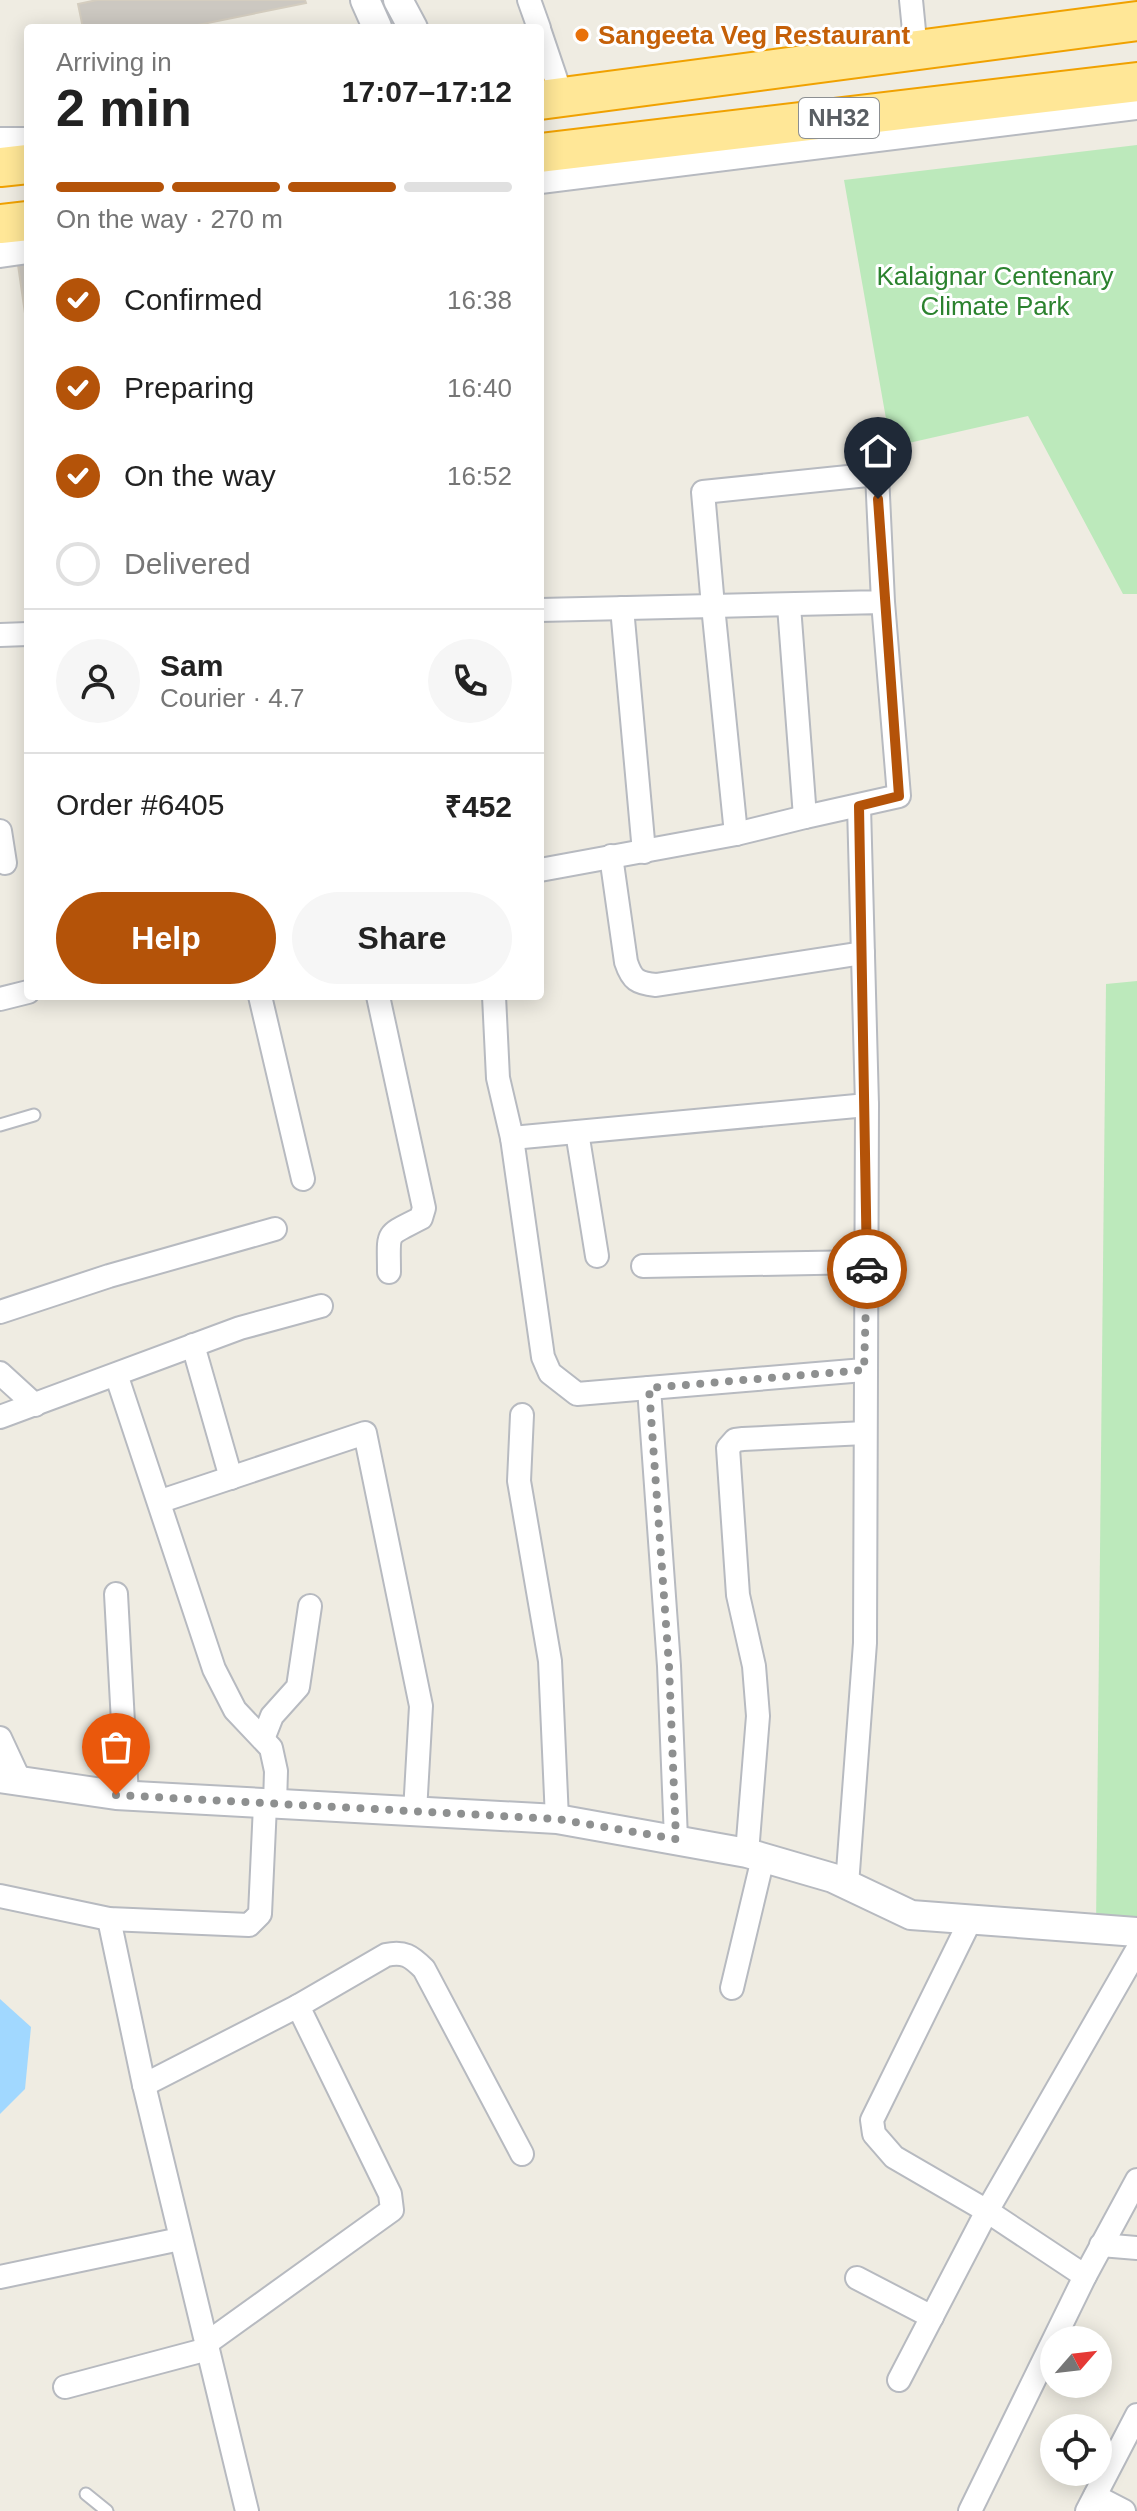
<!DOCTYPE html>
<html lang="en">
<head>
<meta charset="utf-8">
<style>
	:root { --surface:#fff; --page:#f6f6f6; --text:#222; --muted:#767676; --line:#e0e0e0; --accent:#b45309 }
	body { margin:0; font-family:Arial,sans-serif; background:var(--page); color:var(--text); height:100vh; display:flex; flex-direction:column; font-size:30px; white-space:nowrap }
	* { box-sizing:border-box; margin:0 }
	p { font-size:26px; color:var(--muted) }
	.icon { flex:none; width:44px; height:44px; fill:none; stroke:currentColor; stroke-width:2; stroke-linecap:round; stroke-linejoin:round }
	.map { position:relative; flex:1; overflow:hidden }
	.drawer { position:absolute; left:24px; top:24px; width:520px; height:976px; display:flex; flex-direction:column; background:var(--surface); border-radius:8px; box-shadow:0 4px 20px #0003 }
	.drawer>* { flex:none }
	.needle { width:52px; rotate:62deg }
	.fabs { position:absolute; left:1040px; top:2326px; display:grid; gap:16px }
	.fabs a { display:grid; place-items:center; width:72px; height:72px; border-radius:50%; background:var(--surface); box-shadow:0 4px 20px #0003; font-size:40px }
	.pin { position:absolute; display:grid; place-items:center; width:68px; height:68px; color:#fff; margin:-82px -34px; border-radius:50% 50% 50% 0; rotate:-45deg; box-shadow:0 0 8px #0007 }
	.pin .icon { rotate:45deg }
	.courier { position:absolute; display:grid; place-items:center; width:80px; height:80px; margin:-40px; border:6px solid #b45309; border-radius:50%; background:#fff; color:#222; box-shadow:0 2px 10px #0007 }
	.headline em { font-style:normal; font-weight:700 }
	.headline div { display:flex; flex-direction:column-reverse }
	.headline { display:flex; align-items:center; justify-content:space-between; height:136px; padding:0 32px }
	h1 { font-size:52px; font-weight:700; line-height:60px }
	.bar { display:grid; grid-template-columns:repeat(4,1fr); gap:12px 8px; align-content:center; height:96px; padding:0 32px }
	.bar i { height:10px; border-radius:6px; background:var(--line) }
	.bar .selected { background:var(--accent) }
	.bar p { grid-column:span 4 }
	.line { display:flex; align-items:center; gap:20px; padding:0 32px; border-top:2px solid var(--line) }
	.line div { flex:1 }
	.round { display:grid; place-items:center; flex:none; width:84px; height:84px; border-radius:42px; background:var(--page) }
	ol { padding:0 32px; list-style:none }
	li { display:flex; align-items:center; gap:24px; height:88px }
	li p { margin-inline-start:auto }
	li .icon { padding:8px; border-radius:50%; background:var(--accent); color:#fff; stroke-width:4 }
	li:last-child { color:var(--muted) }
	li i { width:44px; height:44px; border:4px solid var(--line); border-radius:50% }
	.button { display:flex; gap:16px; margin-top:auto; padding:16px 32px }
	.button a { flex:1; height:92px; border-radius:48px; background:var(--accent); color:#fff; font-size:32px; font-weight:700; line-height:92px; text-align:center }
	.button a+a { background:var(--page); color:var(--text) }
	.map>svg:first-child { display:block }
	.green { fill:#bce9bb }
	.water { fill:#a1d8ff }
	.building { fill:#ccc8c1; stroke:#d4cdbf; stroke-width:2 }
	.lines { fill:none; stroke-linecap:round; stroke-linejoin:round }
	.service-casing { stroke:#b7bac0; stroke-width:15 }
	.minor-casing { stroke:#b7bac0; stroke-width:26 }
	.tertiary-casing { stroke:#b7bac0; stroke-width:32 }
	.trunk-casing { stroke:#f0a100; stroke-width:42 }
	.service { stroke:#fff; stroke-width:11 }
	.minor { stroke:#fff; stroke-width:22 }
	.tertiary { stroke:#fff; stroke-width:28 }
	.trunk { stroke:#ffe797; stroke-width:38 }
	.done { stroke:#8e9090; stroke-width:8; stroke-dasharray:0 14.4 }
	.route { stroke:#b45309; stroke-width:10 }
	.food-dot { fill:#e8710a; stroke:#fff; stroke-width:3 }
	.labels { text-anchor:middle; stroke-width:6; stroke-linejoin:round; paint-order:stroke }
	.shield { fill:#fff; stroke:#8c8f92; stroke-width:2 }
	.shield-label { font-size:24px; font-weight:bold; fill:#5a5f64 }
	.food-label { font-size:26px; font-weight:bold; fill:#c56008; stroke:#fff; text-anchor:start }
	.park-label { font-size:26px; fill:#2b822e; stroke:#fff }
</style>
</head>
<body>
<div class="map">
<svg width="1137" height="2511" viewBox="0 0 1137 2511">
	<rect width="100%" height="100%" fill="#efece2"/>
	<g class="green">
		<polygon points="1137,145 1137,594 1123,594 1028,416 891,447 844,180"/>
		<polygon points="1137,981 1137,1929 1096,1929 1106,984"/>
	</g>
	<polygon class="water" points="0,1999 31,2027 25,2089 0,2114"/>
	<g class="building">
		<polygon points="97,0 305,0 306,3 183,28 83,28 78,4"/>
		<polygon points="28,257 28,334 17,258"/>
	</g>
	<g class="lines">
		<defs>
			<g id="service">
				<polyline points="0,1125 34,1115"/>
				<polyline points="86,2494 107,2511"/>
			</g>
			<g id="minor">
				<polyline points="529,0 539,28"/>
				<polyline points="911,0 916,51"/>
				<polyline points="540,32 562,97"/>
				<polyline points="622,608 644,852"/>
				<polyline points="540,610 713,606 736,834"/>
				<polyline points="0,635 28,634"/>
				<polyline points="805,817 899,796 883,602 877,474 703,492 713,606 883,602"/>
				<polyline points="0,831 5,863"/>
				<path d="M 611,856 L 626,962 C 632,980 637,983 656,985 L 863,953"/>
				<polyline points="540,870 736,834 805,817 789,606"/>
				<polyline points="260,996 303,1179"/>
				<path d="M 378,996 L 424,1208 L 421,1218 C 384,1237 389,1230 389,1272"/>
				<polyline points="494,996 498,1078 512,1138 543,1357 550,1373 577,1394 864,1370"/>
				<polyline points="0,999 28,992"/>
				<polyline points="577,1132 597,1256"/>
				<polyline points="512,1138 867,1105"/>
				<polyline points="643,1266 867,1262"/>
				<polyline points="0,1312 109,1276 275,1229"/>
				<polyline points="193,1345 231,1478"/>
				<polyline points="0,1373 35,1405"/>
				<polyline points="117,1377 214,1669 235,1710 271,1748 276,1771 275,1804"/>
				<polyline points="649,1388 669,1666 676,1839"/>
				<polyline points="522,1415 519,1481 550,1661 557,1819"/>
				<polyline points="0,1417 240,1328 321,1306"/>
				<polyline points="161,1501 365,1433 421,1706 415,1812"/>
				<polyline points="116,1594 127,1796"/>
				<polyline points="0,1738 20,1781"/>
				<polyline points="263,1739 272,1716 298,1687 310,1606"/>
				<polyline points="747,1853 758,1716 754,1666 738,1595 728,1448 735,1440 743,1439 865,1433"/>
				<polyline points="847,1885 865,1643 867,1105 859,806"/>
				<polyline points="0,1896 109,1919 249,1925 260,1914 265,1805"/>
				<polyline points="109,1919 144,2085 247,2511"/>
				<polyline points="971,1919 872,2120 874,2134 894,2157 987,2211 1085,2276"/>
				<polyline points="732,1988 763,1858"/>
				<path d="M 144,2085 L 298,2006 L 386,1955 C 404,1951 411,1956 424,1969 L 522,2154"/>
				<polyline points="1101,2245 1137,2248"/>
				<polyline points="0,2277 180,2239"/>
				<polyline points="857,2278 932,2317"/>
				<polyline points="207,2343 392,2210 390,2194 298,2006"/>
				<polyline points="899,2380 987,2211 1137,1950"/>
				<polyline points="65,2387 208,2349"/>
				<polyline points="1095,2496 1124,2511"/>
				<polyline points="970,2511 1085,2276 1137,2180"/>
				<polyline points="1087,2511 1137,2415"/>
			</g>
			<g id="tertiary">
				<polyline points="365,0 377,27"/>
				<polyline points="398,0 413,28"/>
				<polyline points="0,142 28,142"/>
				<polyline points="540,179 1137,105"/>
				<polyline points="0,253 28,249"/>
				<polyline points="0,1778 116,1795 557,1819 747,1853 833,1878 911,1915 1137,1932"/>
			</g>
			<g id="trunk">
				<polyline points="540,100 1137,21"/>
				<polyline points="540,153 1137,82"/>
				<polyline points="0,167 28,164"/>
				<polyline points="0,224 28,221"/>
			</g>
		</defs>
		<use href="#service" class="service-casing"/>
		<use href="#minor" class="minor-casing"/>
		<use href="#tertiary" class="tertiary-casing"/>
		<use href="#trunk" class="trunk-casing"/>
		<use href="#service" class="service"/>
		<use href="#minor" class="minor"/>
		<use href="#tertiary" class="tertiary"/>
		<use href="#trunk" class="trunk"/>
	</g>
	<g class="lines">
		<polyline class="done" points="116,1795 557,1819 676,1839 669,1666 649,1388 864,1370 867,1269"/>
		<polyline class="route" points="867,1269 859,806 899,796 878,499"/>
	</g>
	<circle class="food-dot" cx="582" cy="35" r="8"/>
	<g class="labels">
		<rect class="shield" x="799" y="98" width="80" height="40" rx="6"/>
		<g class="shield-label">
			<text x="839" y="126">NH32</text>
		</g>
		<g class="food-label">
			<text x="598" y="44">Sangeeta Veg Restaurant</text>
		</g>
		<g class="park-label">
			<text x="995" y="285">Kalaignar Centenary<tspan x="995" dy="30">Climate Park</tspan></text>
		</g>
	</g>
</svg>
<div class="fabs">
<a><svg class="needle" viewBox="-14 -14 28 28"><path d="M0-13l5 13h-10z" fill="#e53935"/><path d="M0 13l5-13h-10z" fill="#767676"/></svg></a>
<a><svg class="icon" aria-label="locate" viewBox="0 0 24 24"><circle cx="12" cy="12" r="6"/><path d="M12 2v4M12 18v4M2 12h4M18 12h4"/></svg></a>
</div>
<div class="pin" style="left:116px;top:1795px;background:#ea580c"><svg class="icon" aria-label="bag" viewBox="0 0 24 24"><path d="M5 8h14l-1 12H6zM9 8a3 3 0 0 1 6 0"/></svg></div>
<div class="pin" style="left:878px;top:499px;background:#1f2937"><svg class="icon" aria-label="home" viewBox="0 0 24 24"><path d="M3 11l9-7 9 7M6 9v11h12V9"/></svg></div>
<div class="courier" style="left:867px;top:1269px"><svg class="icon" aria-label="car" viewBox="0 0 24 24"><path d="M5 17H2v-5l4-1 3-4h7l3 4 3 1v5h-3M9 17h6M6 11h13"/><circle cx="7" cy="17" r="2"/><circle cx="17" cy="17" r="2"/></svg></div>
<section class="drawer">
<div class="headline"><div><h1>2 min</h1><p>Arriving in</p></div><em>17:07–17:12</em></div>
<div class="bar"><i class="selected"></i><i class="selected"></i><i class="selected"></i><i></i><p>On the way · 270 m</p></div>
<ol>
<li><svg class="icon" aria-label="check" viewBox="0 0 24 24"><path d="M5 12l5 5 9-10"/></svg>Confirmed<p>16:38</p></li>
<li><svg class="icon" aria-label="check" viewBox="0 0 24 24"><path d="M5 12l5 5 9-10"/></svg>Preparing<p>16:40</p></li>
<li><svg class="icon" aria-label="check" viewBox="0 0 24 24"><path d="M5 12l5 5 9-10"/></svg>On the way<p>16:52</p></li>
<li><i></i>Delivered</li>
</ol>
<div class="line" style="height:144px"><a class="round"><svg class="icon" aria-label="person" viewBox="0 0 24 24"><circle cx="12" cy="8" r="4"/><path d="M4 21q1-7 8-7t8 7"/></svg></a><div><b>Sam</b><p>Courier · 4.7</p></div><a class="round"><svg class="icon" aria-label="phone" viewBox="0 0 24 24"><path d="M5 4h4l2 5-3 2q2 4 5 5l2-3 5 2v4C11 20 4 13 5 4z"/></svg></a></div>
<div class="line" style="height:104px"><div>Order #6405</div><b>₹452</b></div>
<div class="button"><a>Help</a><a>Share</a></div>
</section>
</div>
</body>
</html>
